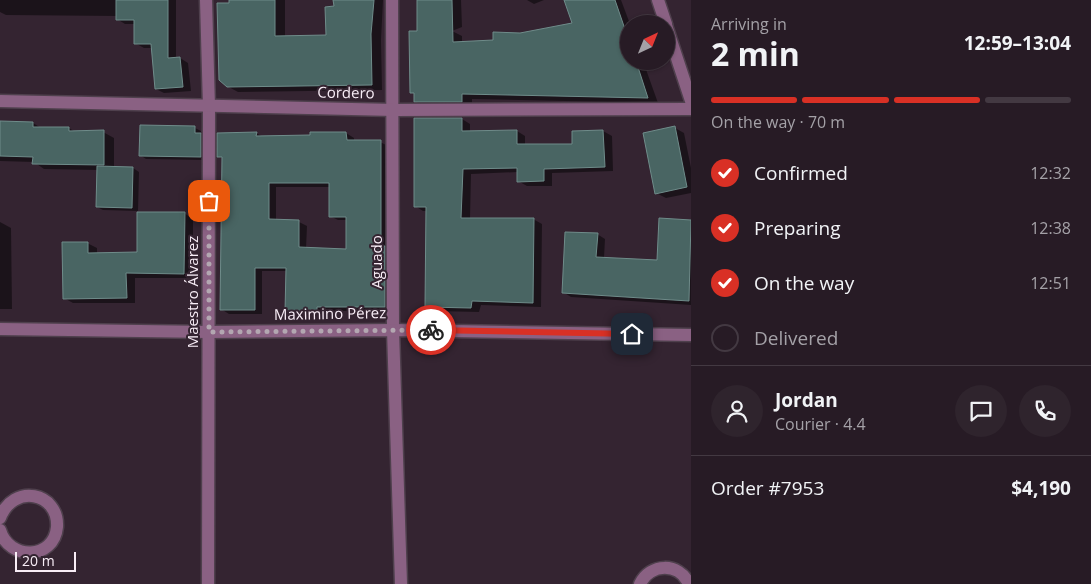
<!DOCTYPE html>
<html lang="en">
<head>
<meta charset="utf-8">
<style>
	:root { --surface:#271b25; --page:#2f242d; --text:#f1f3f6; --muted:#a4a1a7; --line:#433942; --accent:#d93025 }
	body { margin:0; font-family:"Open Sans",sans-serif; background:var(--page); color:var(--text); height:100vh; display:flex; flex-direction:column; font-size:19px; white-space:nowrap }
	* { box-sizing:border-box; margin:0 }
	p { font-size:16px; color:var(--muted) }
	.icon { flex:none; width:28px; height:28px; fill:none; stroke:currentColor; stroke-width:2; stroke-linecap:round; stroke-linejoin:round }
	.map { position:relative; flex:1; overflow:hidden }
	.sheet { display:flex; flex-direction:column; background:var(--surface); width:400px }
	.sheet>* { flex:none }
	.needle { width:32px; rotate:43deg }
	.buttons { position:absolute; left:620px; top:15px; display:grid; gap:10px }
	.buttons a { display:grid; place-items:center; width:55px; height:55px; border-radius:50%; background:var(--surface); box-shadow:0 1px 4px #0004,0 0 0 1px var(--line); font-size:25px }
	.scale { position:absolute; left:15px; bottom:12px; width:61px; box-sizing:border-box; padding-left:5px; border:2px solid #f8edf6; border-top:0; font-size:14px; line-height:18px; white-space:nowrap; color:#f8edf6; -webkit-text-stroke:4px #342431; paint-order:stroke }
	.pin { position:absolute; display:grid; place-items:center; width:42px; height:42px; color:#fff; margin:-21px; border-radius:10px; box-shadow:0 2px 8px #0006 }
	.courier { position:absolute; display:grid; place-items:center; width:50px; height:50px; margin:-25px; border:4px solid #d93025; border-radius:50%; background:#fff; color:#222; box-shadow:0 1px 6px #0007 }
	.headline em { font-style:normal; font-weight:700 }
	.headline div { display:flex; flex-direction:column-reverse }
	.headline { display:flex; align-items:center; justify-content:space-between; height:85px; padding:0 20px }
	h1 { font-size:32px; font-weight:700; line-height:38px }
	.bar { display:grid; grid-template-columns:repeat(4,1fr); gap:8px 5px; align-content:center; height:60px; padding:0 20px }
	.bar i { height:6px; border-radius:4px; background:var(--line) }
	.bar .current { background:var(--accent) }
	.bar p { grid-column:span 4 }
	.line { display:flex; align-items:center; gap:12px; padding:0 20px; border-top:1px solid var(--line) }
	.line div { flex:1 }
	.round { display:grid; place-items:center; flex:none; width:52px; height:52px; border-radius:26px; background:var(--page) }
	ol { padding:0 20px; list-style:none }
	li { display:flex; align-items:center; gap:15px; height:55px }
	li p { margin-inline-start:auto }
	li .icon { padding:5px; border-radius:50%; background:var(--accent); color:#fff; stroke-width:4 }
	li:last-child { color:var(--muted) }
	li i { width:28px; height:28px; border:2px solid var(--line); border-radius:50% }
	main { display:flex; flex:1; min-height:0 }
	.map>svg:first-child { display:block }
	.shadow { fill:#0007; fill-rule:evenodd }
	.building { fill:#496563; stroke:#6f8c8a; fill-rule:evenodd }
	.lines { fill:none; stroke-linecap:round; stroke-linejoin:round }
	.minor-casing { stroke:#4f404d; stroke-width:15 }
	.minor { stroke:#8a6183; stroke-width:12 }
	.done { stroke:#b3a7b1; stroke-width:5; stroke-dasharray:0 9 }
	.route { stroke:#d93025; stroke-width:6 }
	.labels { text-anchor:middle; stroke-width:4; stroke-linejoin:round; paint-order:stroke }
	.street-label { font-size:15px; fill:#f8edf6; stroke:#342431 }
</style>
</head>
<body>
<main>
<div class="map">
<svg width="691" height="584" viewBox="0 0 691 584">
	<rect width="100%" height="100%" fill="#342431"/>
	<g class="shadow">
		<polygon points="0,0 176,0 176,58 180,58 188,63 191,91 164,93 156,89 152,48 144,48 135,43 135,24 125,24 117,19 117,16 6,15 0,12"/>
		<polygon points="230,0 285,0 285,37 327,36 335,7 335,0 383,0 381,40 382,90 238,92 227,86"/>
		<polygon points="418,0 461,0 462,27 452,31 462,36 462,43 495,42 536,35 574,24 566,0 621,0 630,24 629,61 643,61 658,103 472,99 472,107 425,107 415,101 415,94 412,92 418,32"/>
		<polygon points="527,0 544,0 534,4"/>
		<polygon points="462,119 470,124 470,132 517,131 525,136 525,145 573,145 573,132 603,131 612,136 613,171 552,173 552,186 527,186 518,181 518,172 471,174 470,219 533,219 542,224 541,307 481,305 479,312 435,311 426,306 428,211 423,211 415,206"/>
		<polygon points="0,123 33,123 41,128 69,128 75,132 103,132 114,138 114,168 133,168 139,172 138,211 103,210 97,207 98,170 44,169 34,162 0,161"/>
		<polygon points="195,128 201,131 201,134 207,138 206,160 146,159 140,155"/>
		<polygon points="675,128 684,133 691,168 691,193 666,198 656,193"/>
		<path d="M 256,133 L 263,137 L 311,137 L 346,133 L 354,138 L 354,141 L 380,142 L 388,146 L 392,311 L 325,311 L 325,317 L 294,316 L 286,311 L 287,271 L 262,271 L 262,314 L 229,314 L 221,309 L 224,159 L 218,156 ZM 276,187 L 331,187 L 330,216 L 338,220 L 347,220 L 348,250 L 306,249 L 307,226 L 299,222 L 276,221 Z"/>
		<polygon points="184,213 193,219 193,278 135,278 135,303 73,303 64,298 87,243 97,248 97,254 139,253"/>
		<polygon points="660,220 691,221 691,305 571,297 563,292 597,234 605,239 604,258 658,261"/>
		<polygon points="0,222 11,228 12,309 0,309"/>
	</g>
	<g class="building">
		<polygon points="116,0 168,0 168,58 180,57 183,87 155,89 151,44 134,44 134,20 116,20"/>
		<polygon points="229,0 275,0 275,36 326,35 325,7 334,6 333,0 374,0 371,34 372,85 227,87 219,80 217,3 229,3"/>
		<polygon points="417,0 452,0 453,42 493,40 493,32 520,33 572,23 564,0 615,0 629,41 629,61 636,61 648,98 462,94 462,102 414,102 414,93 410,93 409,31 417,31"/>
		<polygon points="414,118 462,118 462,131 517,130 517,144 572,144 572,131 603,130 605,167 544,169 544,181 517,182 517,168 463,169 461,218 534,218 533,303 472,301 471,308 425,307 426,207 414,207"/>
		<polygon points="0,121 33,122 33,127 69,127 69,131 104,130 104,165 32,164 33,157 0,156"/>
		<polygon points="140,125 195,126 195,133 201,133 201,157 139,156"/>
		<polygon points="675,126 687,187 655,194 643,133"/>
		<path d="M 257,132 L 256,136 L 310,135 L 310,132 L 346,132 L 347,140 L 381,140 L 381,246 L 385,246 L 385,307 L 317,307 L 317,313 L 285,312 L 286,268 L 255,268 L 255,310 L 220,310 L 222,157 L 217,157 L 217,133 ZM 269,183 L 329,183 L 329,217 L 346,217 L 346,249 L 299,247 L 299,220 L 269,219 Z"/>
		<polygon points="97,166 133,167 132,208 96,207"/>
		<polygon points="137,212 185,212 184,274 126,273 127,298 63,299 62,242 88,242 88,253 137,252"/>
		<polygon points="659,218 691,220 689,301 562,293 565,232 598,233 596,257 657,260"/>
	</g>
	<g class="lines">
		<defs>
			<g id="minor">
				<polyline points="206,0 209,107 208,584"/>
				<polyline points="392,0 393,330 401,584"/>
				<polyline points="658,0 666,24"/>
				<polyline points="666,25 691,101"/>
				<polyline points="0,101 394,110 691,109"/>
				<polyline points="0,329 209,332 393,330 691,335"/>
				<path d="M 0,518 C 13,483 59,492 57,527 C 54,560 9,561 0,530"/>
				<path d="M 640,584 C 650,563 679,562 689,584"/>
			</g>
		</defs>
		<use href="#minor" class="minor-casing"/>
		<use href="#minor" class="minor"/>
	</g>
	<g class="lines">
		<polyline class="done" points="209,201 209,332 431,330"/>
		<polyline class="route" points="431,330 632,334"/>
	</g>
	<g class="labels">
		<g class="street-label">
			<text transform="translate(346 93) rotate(1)" y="5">Cordero</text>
			<text transform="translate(377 262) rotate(-90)" y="5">Aguado</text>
			<text transform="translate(193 292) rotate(-90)" y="5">Maestro Álvarez</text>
			<text transform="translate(330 314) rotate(-1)" y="5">Maximino Pérez</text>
		</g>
	</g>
</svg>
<div class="buttons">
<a><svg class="needle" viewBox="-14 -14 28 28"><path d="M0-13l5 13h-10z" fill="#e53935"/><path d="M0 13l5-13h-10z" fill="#a4a1a7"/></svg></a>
</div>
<div class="scale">20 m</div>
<div class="pin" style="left:209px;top:201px;background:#ea580c"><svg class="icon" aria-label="bag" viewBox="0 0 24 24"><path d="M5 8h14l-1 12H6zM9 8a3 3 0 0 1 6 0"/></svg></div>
<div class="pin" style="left:632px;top:334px;background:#1f2937"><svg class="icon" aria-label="home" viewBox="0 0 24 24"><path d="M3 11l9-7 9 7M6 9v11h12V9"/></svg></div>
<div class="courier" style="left:431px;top:330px"><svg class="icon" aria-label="bike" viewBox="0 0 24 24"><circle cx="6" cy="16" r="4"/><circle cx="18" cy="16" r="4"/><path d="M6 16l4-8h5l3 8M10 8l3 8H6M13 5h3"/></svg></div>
</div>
<section class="sheet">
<div class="headline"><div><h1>2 min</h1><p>Arriving in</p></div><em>12:59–13:04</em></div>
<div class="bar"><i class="current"></i><i class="current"></i><i class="current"></i><i></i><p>On the way · 70 m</p></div>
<ol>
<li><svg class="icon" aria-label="check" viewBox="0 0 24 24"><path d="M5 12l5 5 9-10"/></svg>Confirmed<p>12:32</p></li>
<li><svg class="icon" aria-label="check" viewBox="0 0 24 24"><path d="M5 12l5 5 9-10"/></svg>Preparing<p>12:38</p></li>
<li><svg class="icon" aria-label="check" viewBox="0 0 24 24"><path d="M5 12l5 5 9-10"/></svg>On the way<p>12:51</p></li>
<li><i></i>Delivered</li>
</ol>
<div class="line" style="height:90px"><a class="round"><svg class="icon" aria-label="person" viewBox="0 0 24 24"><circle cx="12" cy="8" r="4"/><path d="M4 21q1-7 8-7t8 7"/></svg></a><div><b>Jordan</b><p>Courier · 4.4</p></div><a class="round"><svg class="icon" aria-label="chat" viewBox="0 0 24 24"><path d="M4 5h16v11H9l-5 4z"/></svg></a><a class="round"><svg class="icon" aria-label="phone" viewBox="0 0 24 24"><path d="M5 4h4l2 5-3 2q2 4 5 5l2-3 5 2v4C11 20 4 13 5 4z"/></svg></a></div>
<div class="line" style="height:65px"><div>Order #7953</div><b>$4,190</b></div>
</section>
</main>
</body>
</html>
